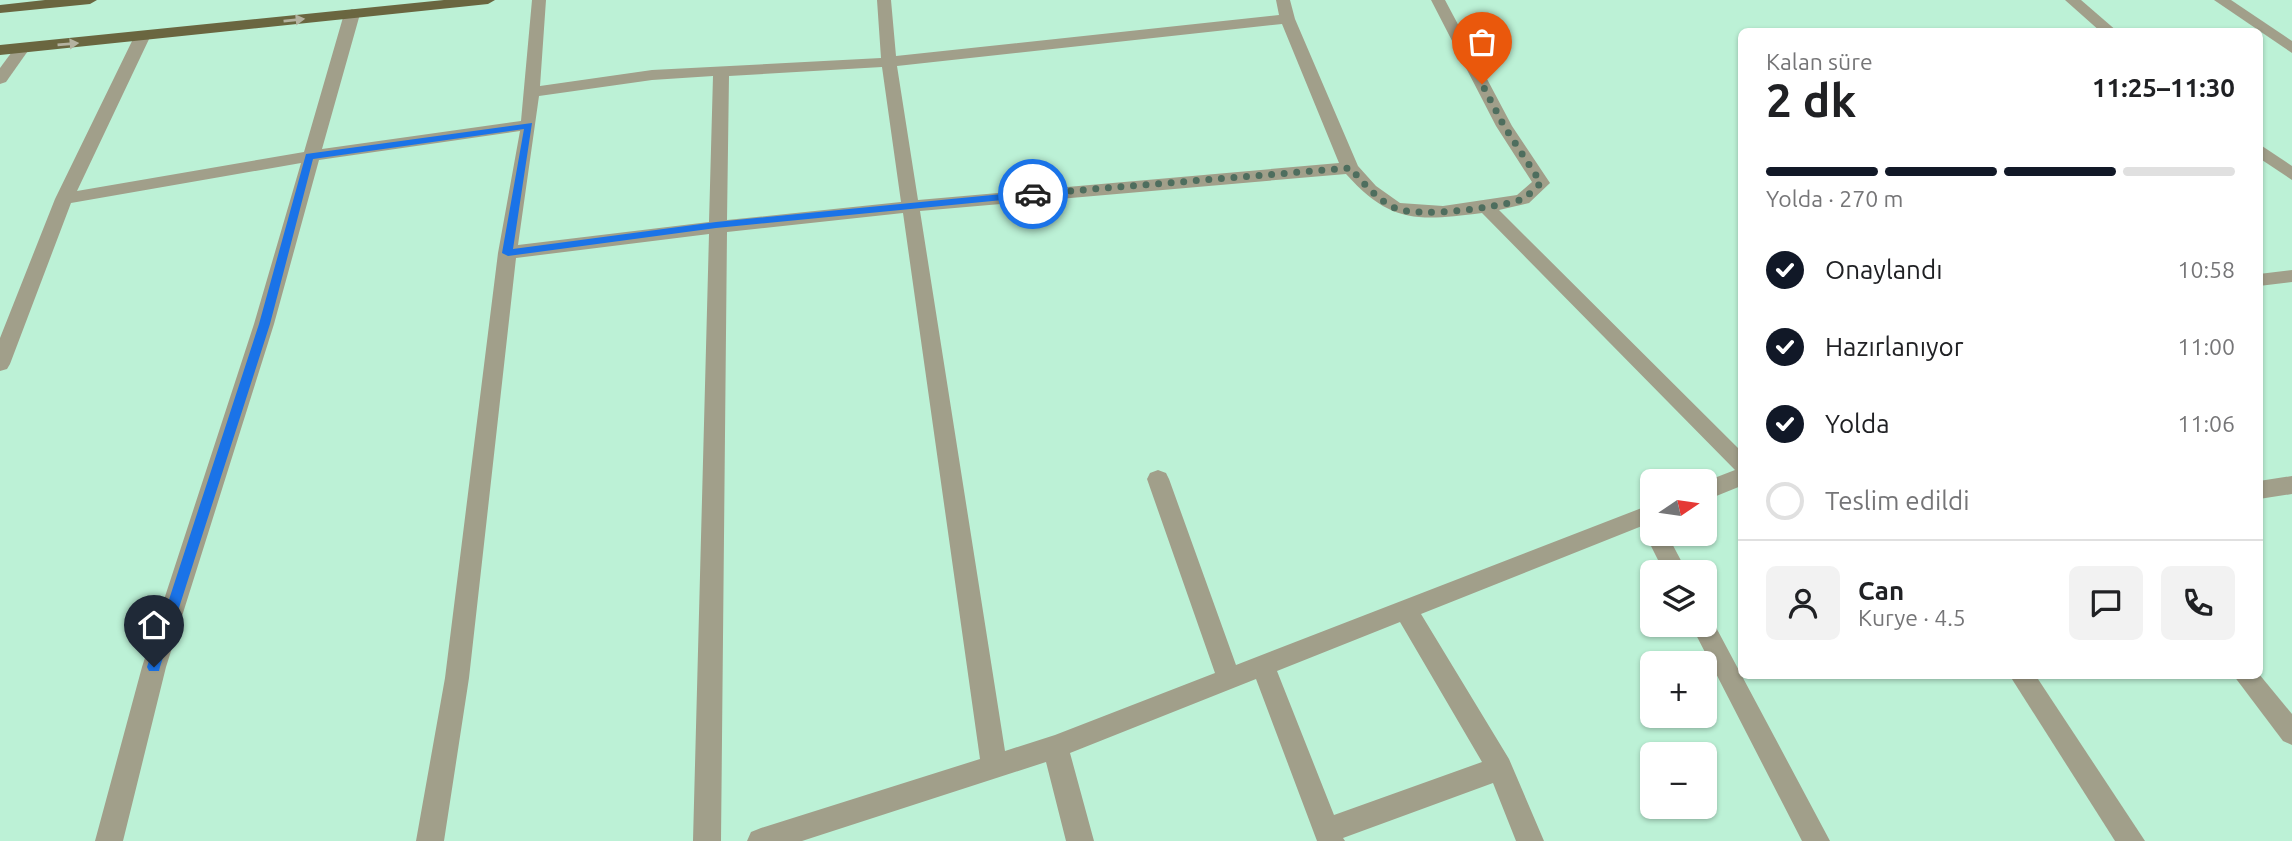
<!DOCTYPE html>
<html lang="tr">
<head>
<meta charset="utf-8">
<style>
	:root { --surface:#fff; --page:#f2f2f2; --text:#202124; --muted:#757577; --line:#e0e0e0; --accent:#111827 }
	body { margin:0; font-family:Ubuntu,sans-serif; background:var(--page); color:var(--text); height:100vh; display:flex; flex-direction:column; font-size:26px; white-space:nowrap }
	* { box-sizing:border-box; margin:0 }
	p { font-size:23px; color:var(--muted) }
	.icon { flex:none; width:38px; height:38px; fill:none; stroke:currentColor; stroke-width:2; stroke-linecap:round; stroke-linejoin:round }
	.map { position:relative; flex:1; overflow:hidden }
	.panel { position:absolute; left:1738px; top:28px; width:525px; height:651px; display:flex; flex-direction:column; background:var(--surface); border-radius:10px; box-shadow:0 2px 5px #0004 }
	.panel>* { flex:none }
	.needle { width:46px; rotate:77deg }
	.buttons { position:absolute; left:1640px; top:469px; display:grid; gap:14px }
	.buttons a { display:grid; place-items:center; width:77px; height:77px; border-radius:10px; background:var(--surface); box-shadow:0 2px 5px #0004; font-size:35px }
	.pin { position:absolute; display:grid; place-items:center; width:60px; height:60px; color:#fff; margin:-72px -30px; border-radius:50% 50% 50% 0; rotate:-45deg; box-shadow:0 0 7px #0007 }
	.pin .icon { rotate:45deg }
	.courier { position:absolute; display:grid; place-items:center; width:70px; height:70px; margin:-35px; border:5px solid #1a73e8; border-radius:50%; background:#fff; color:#222; box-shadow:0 2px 9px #0007 }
	.head em { font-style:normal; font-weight:600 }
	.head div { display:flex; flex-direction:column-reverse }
	.head { display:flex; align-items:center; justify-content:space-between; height:119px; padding:0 28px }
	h1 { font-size:46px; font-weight:600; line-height:52px }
	.bar { display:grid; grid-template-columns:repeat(4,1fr); gap:10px 7px; align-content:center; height:84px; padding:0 28px }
	.bar i { height:9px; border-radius:5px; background:var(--line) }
	.bar .active { background:var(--accent) }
	.bar p { grid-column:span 4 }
	.line { display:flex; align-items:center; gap:18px; padding:0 28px; border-top:2px solid var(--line) }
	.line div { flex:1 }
	.round { display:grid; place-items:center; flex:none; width:74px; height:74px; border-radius:10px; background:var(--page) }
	ol { padding:0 28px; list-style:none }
	li { display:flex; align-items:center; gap:21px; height:77px }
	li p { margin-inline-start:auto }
	li .icon { padding:7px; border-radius:50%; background:var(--accent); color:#fff; stroke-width:4 }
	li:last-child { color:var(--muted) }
	li i { width:38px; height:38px; border:4px solid var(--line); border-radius:50% }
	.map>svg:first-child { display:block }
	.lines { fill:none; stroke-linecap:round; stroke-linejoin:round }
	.minor { fill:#a19f8a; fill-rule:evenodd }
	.major { fill:#6a6640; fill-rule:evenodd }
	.oneway { fill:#b4b2a0 }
	.route { fill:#1a73e8 }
	.done { stroke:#4e6e5e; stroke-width:7; stroke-dasharray:0 12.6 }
</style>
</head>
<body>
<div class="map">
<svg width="2292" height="841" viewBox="0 0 2292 841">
	<rect width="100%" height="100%" fill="#bcf1d6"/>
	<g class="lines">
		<g class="minor">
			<path d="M 532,0 L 546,0 L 540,86 L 652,70 L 881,58 L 877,0 L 891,0 L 896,56 L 1279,15 L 1276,0 L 1290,0 L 1295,19 L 1358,166 L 1376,186 L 1400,203 L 1443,206 L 1517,195 L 1532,182 L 1496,126 L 1431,0 L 1445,0 L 1512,126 L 1550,183 L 1529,203 L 1499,210 L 1741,451 L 1741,486 L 1704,501 L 1704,482 L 1735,470 L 1482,213 C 1418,221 1391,224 1346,174 L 920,211 L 1005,751 L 1055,735 L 1215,673 L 1147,479 L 1150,473 L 1158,470 L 1166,473 L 1169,479 L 1236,665 L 1652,504 L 1652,522 L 1421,614 L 1509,759 L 1544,841 L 1516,841 L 1493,783 L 1343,838 L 1345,841 L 1317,841 L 1256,679 L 1070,753 L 1094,841 L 1066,841 L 1046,762 L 802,841 L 747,841 L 751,832 L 761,828 L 980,759 L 903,213 L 727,232 L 721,841 L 693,841 L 709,234 L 516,258 L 469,678 L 444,841 L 416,841 L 445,678 L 498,253 L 520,131 L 319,160 L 274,324 L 166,667 L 123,841 L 95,841 L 142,667 L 254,324 L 301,163 L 71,203 L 10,364 L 7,369 L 0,371 L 0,338 L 55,199 L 134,37 L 142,32 L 150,37 L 77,191 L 304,152 L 344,14 L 352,9 L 360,14 L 322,149 L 521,121 ZM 1282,24 L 1339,163 L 918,200 L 897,66 ZM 882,67 L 901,202 L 727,220 L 729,76 ZM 713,76 L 709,222 L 518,245 L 539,96 L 652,80 ZM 1400,622 L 1482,762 L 1334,815 L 1277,671 Z"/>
			<polygon points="2065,0 2081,0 2118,32 2101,32"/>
			<polygon points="2214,0 2231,0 2292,41 2292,53"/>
			<polygon points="22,43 30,48 6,82 0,84 0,68 17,45"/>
			<polygon points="2259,144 2292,166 2292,180 2259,158"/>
			<polygon points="2292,270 2292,282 2259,286 2259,274"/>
			<polygon points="2292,476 2292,494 2259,499 2259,481"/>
			<polygon points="1652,526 1652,534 1667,534 1687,572 1664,572 1645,534"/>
			<polygon points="1704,615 1711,618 1830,841 1802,841 1691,625 1704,625"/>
			<polygon points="2259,674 2292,714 2292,745 2283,741 2234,676"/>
			<polygon points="2010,676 2036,676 2145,841 2115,841"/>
		</g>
		<g class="major">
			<polygon points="45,0 97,0 90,4 0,13 0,5"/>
			<polygon points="444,0 495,0 488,4 0,55 0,45"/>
		</g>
	</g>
	<defs><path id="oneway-solid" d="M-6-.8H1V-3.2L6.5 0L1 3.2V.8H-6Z" transform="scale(1.75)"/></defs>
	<g class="oneway">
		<use href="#oneway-solid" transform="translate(294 20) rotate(-6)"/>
		<use href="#oneway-solid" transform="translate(68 44) rotate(-5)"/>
	</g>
	<polygon class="route" points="532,123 513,249 716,222 1033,191 1038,194 1033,197 716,228 508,256 502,253 524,129 313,159 270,324 160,667 159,671 149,671 147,667 259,324 306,154"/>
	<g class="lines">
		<path class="done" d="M 1033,194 L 1350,168 C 1363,182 1377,200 1395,208 C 1419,218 1495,208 1520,200 C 1528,197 1535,188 1541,183 L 1504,126 L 1482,84"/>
	</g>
</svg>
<div class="buttons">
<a><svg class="needle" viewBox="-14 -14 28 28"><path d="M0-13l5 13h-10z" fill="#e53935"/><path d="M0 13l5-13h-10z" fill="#757577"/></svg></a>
<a><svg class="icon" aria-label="layers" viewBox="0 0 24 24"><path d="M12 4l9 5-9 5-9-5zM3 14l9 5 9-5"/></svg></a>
<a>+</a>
<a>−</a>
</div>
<div class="pin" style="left:1482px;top:84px;background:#ea580c"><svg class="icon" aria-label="bag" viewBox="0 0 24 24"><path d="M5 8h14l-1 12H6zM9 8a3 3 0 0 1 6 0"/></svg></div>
<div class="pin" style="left:154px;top:667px;background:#1f2937"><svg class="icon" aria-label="home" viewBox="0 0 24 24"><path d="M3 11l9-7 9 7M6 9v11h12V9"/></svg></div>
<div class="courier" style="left:1033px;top:194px"><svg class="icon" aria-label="car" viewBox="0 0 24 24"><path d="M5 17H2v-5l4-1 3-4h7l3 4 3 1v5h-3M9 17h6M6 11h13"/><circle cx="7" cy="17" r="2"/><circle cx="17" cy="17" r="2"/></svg></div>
<section class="panel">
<div class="head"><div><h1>2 dk</h1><p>Kalan süre</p></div><em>11:25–11:30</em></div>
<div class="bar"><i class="active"></i><i class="active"></i><i class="active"></i><i></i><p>Yolda · 270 m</p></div>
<ol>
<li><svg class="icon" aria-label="check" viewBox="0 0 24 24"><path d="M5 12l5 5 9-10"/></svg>Onaylandı<p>10:58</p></li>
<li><svg class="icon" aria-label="check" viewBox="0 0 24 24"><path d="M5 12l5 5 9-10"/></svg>Hazırlanıyor<p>11:00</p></li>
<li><svg class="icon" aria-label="check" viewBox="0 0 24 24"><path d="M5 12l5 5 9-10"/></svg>Yolda<p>11:06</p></li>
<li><i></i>Teslim edildi</li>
</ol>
<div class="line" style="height:126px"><a class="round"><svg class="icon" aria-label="person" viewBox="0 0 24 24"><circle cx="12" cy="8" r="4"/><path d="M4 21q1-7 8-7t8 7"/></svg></a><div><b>Can</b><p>Kurye · 4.5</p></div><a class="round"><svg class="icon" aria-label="chat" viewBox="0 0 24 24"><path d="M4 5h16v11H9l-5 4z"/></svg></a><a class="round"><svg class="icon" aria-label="phone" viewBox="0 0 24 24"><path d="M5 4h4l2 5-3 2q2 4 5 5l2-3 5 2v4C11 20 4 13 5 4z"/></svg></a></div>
</section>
</div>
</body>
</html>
